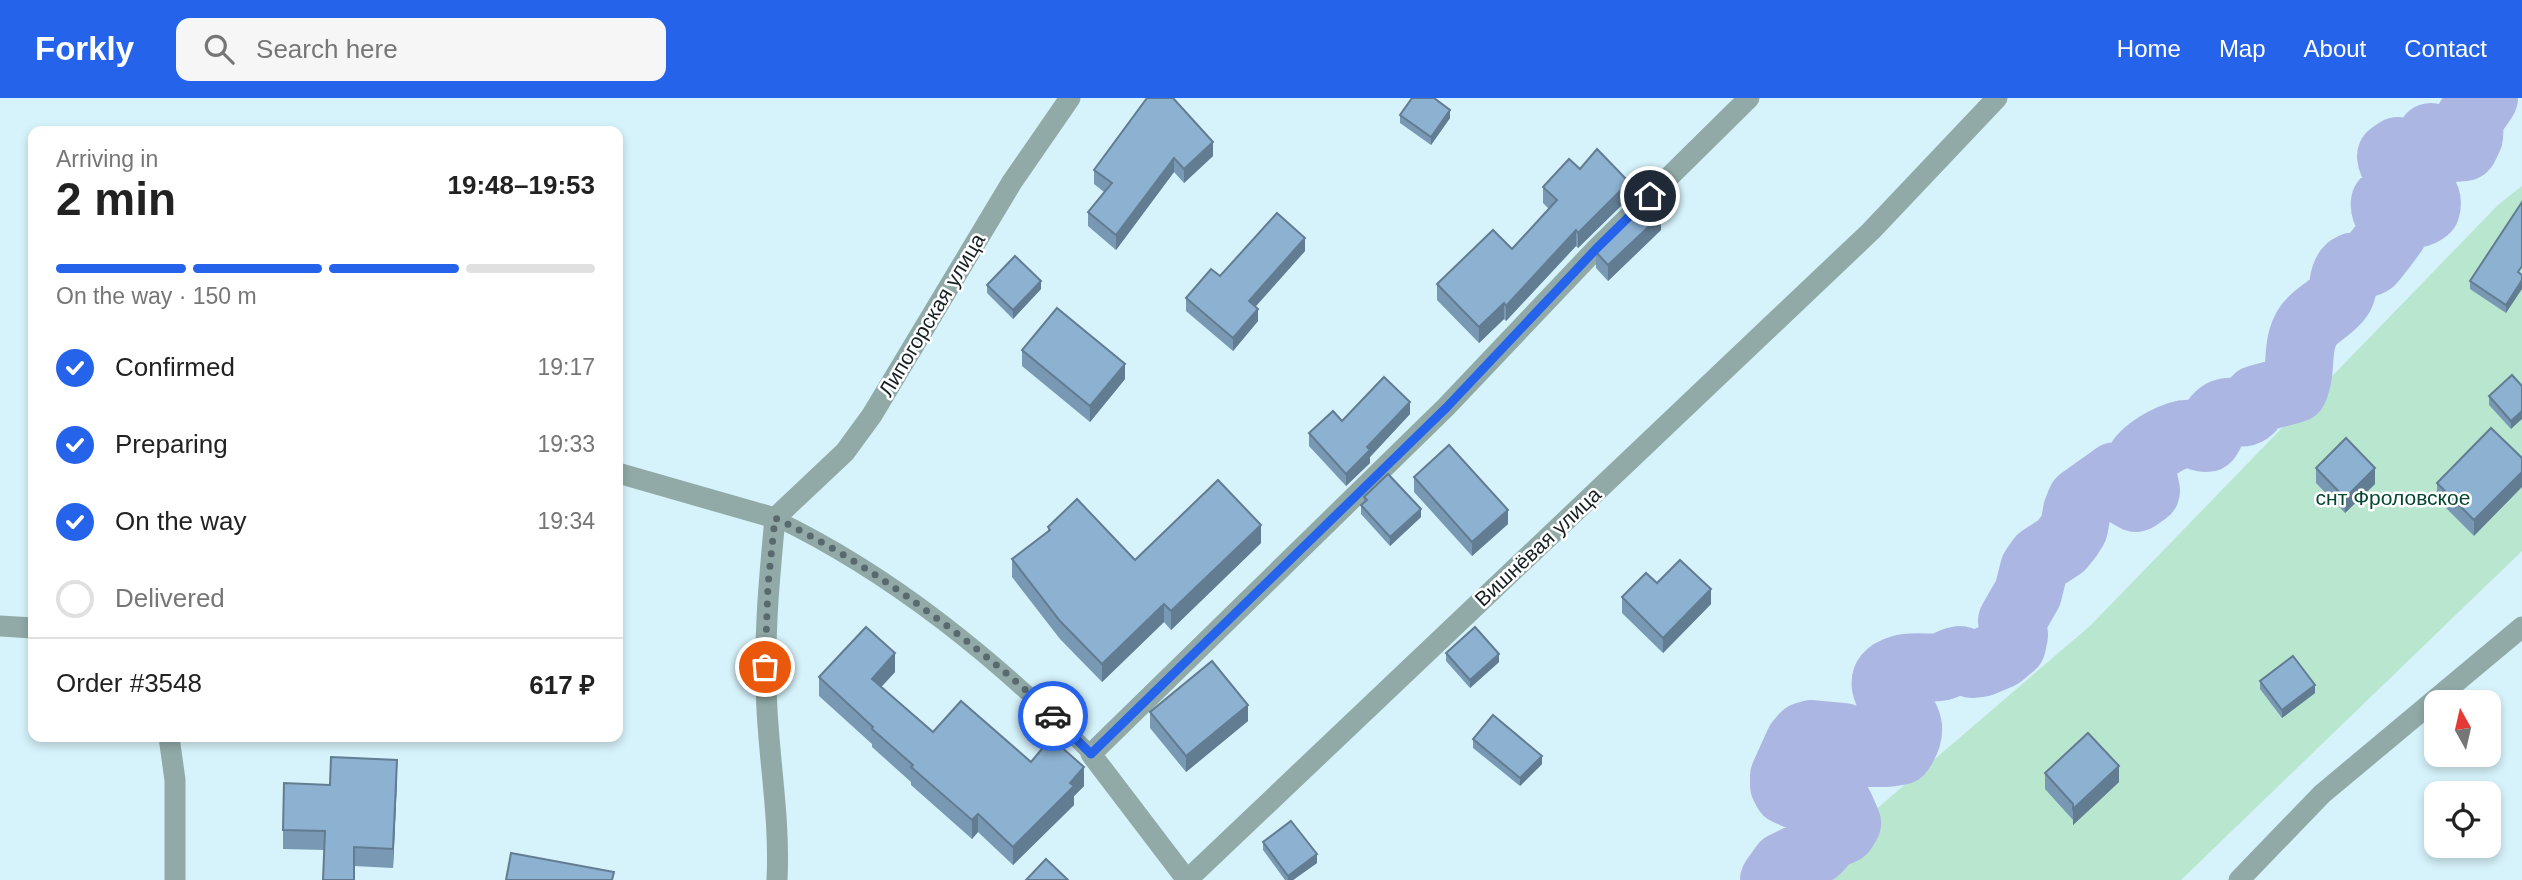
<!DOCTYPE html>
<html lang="en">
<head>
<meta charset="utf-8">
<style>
	:root { --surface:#fff; --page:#f6f6f6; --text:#222; --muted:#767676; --line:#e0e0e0; --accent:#2563eb }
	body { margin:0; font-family:Arial,sans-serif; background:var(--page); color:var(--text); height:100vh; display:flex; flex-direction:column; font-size:26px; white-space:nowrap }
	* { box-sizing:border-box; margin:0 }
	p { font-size:23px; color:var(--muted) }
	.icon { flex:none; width:38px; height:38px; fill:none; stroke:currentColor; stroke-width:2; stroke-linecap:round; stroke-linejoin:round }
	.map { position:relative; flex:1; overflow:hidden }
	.details { position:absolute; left:28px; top:28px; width:595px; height:616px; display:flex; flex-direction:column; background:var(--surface); border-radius:14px; box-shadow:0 4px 10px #0003 }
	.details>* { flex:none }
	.needle { width:46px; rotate:352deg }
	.tools { position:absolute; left:2424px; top:592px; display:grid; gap:14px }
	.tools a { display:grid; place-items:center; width:77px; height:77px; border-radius:14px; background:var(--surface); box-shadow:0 4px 10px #0003; font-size:35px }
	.pin { position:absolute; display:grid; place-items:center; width:60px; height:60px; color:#fff; margin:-30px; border:4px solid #fff; border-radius:50%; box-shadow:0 2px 7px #0007 }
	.courier { position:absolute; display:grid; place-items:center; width:70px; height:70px; margin:-35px; border:5px solid #2563eb; border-radius:50%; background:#fff; color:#222; box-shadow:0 2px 9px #0007 }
	.head em { font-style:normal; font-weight:600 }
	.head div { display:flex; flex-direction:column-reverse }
	.head { display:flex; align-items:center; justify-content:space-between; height:119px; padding:0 28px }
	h1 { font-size:46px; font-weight:600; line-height:52px }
	.bar { display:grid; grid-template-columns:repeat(4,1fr); gap:10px 7px; align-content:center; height:84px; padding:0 28px }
	.bar i { height:9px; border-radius:5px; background:var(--line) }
	.bar .active { background:var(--accent) }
	.bar p { grid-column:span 4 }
	.line { display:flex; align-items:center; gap:18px; padding:0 28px; border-top:2px solid var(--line) }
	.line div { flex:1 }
	ol { padding:0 28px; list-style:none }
	li { display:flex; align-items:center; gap:21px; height:77px }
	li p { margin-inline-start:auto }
	li .icon { padding:7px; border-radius:50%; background:var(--accent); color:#fff; stroke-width:4 }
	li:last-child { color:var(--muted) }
	li i { width:38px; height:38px; border:4px solid var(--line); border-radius:50% }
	header { display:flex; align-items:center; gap:42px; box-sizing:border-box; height:98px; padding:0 35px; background:var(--accent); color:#fff }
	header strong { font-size:33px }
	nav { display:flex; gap:38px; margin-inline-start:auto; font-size:24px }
	.search { width:490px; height:63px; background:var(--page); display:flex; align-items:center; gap:18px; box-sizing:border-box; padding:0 24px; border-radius:14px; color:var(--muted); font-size:26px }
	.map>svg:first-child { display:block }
	.green { fill:#b9e6cf }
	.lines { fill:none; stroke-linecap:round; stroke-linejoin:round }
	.river { stroke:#abb7e2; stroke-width:68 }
	.lane { stroke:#91aaa7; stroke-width:16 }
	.street { stroke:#91aaa7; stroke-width:21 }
	.wall { fill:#7898b4 }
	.shaded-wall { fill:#627c92 }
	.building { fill:#8cb1d1; stroke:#627c92; stroke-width:2 }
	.done { stroke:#596a6e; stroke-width:7; stroke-dasharray:0 12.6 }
	.route { stroke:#2563eb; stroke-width:9 }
	.labels { text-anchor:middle; stroke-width:5; stroke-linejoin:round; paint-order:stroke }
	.street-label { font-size:21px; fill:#162023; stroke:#fff }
	.park-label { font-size:21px; fill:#054730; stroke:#fff }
</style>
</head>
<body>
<header>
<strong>Forkly</strong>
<div class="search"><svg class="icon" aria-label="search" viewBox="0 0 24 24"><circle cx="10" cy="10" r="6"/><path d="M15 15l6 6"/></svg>Search here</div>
<nav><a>Home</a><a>Map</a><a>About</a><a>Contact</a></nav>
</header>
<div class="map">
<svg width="2522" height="782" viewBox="0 0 2522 782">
	<rect width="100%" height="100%" fill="#d6f2fa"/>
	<polygon class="green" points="2522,88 2522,453 2181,782 1807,782 1845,738 2091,527 2499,106"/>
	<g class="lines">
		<path class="river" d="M 1774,782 L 1784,768 L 1816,752 L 1829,738 L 1843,732 L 1847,725 L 1840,709 L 1834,702 L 1825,699 L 1805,701 L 1787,693 L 1784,687 L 1784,678 L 1799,645 L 1805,638 L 1812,636 L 1844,639 L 1862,655 L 1888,655 L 1900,653 C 1906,644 1911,633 1906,622 C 1899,608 1867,580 1901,571 C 1914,567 1927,571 1940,569 C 1946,568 1952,563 1960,562 L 1972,566 L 1981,565 L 2000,557 L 2012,547 L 2014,537 L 2012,523 L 2028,495 L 2034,471 L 2041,461 L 2061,448 L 2069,438 L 2074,430 L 2077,413 L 2081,403 L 2116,378 L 2126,383 L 2129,396 L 2136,400 L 2146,393 L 2140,363 C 2147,352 2178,333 2191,336 C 2198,337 2200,340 2207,340 C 2213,333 2212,324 2218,319 C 2233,304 2243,328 2257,301 L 2294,291 C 2303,271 2295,247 2308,228 C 2315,217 2331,211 2339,199 C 2345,191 2342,181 2347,174 C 2351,166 2364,168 2371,163 C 2373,161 2391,138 2394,133 C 2393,122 2383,114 2385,104 L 2394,101 C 2402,113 2412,122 2426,111 C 2433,87 2393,81 2391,58 L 2398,53 L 2407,63 L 2415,63 L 2431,39 L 2440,42 L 2452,50 L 2464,49 L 2469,39 L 2470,20 L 2484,0"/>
		<path class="lane" d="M 775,420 C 894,477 998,563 1091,656"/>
		<g class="street">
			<polyline points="1749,0 1596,151 1446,309 1091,656 1187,782 1871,133 1997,0"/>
			<polyline points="618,375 775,420"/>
			<polyline points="775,420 845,354 872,317 1012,84 1070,0"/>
			<path d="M 775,420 C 769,483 763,547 767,612 C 770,668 780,725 777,782"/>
			<polyline points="0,528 33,530"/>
			<polyline points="169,639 175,682 175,782"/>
			<polyline points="2239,782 2322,696 2522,529"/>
		</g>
	</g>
	<g class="wall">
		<polygon points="1147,0 1213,58 1184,85 1174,74 1116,152 1088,128 1088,114 1104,94 1094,86 1094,72"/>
		<polygon points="1400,17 1450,20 1431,47 1400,25"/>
		<polygon points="1580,71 1629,100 1578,150 1576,148 1506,223 1504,221 1479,245 1437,202 1437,186 1512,151 1549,111 1543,105 1543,89"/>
		<polygon points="2522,104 2506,215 2470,191 2470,183"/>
		<polygon points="1661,132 1608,183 1596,170 1596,154"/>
		<polygon points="1305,153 1255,208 1258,223 1233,253 1186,213 1186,200 1220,178"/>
		<polygon points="987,187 1041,191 1013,221 987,195"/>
		<polygon points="1022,252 1125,281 1090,324 1022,268"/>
		<polygon points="2512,277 2511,331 2489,307 2489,298"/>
		<polygon points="1410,316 1370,359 1370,365 1346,388 1309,348 1309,335 1342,323"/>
		<polygon points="2491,330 2474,438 2437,401 2437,385"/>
		<polygon points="2316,370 2375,386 2345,415 2316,385"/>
		<polygon points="1414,379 1508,426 1472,458 1414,394"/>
		<polygon points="1364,399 1421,419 1390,448 1361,416 1361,407 1364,405"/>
		<polygon points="1048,429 1135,462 1261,445 1171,532 1164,524 1102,584 1060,541 1012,479 1012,461 1048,434"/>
		<polygon points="1657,485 1711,506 1663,555 1622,515 1622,499"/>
		<polygon points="1446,555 1499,564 1470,590 1446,563"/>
		<polygon points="895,574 881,589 933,634 1031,664 1084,688 1074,698 1074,707 1013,767 978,734 972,741 911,687 911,684 872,649 872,646 819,598 819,579"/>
		<polygon points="2260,583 2315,595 2282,620 2260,591"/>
		<polygon points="1150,614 1248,623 1186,674 1150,630"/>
		<polygon points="1473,641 1542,666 1520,688 1473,650"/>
		<polygon points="2045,675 2119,684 2073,727 2073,722 2045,691"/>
		<polygon points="397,681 393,770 354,768 324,752 283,751 283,732 330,687"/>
		<polygon points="1263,744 1317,765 1293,782 1285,782 1263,752"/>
	</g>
	<g class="shaded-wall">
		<polygon points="1450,12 1450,20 1431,47 1431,39"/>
		<polygon points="1213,44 1213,58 1184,85 1184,71"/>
		<polygon points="1174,60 1174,74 1116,152 1116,137"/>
		<polygon points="1629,84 1629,100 1578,150 1578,135"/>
		<polygon points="1661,117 1661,132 1608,183 1608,167"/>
		<polygon points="1576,132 1576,148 1506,223 1506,208"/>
		<polygon points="1305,140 1305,153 1249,216 1249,203"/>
		<polygon points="2522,182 2522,191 2506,215 2506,207"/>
		<polygon points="1041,183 1041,191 1013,221 1013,212"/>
		<polygon points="1504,205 1504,221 1479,245 1479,229"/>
		<polygon points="1258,211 1258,223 1233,253 1233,240"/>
		<polygon points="1125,266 1125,281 1090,324 1090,308"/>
		<polygon points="1410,304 1410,316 1370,359 1370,365 1346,388 1346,376 1367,349"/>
		<polygon points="2522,313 2522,321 2511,331 2511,323"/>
		<polygon points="2375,370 2375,386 2345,415 2345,400"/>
		<polygon points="2522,374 2522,389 2474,438 2474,422"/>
		<polygon points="1421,411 1421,419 1390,448 1390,439"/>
		<polygon points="1508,412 1508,426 1472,458 1472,444"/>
		<polygon points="1261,427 1261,445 1171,532 1171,513"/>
		<polygon points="1711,491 1711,506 1663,555 1663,540"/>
		<polygon points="1164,506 1164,524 1102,584 1102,566"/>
		<polygon points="895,555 895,574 872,599 872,581"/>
		<polygon points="1499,556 1499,564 1470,590 1470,582"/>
		<polygon points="2315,587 2315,595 2282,620 2282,612"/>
		<polygon points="1248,607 1248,623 1186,674 1186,658"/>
		<polygon points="1542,658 1542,666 1520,688 1520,680"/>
		<polygon points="397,662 397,681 393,770 393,751"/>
		<polygon points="2119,668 2119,684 2073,727 2073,711"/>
		<polygon points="1084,669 1084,688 1074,698 1074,707 1013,767 1013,749"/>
		<polygon points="978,716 978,734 972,741 972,722"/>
		<polygon points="1317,756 1317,765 1293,782 1288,782 1288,778"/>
	</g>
	<g class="building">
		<polygon points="1147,0 1173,0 1213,44 1184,71 1174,60 1116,137 1088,114 1112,85 1094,72"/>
		<polygon points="1412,0 1434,0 1450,12 1431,39 1400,17"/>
		<polygon points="1597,51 1629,84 1578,135 1576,132 1506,208 1504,205 1479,229 1437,186 1493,132 1512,151 1557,102 1543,89 1569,61 1580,71"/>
		<polygon points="1647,103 1661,117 1608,167 1596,154"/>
		<polygon points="2522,104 2522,168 2518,174 2522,177 2522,182 2506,207 2470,183"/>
		<polygon points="1277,115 1305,140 1249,203 1258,211 1233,240 1186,200 1211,171 1220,178"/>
		<polygon points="1015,158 1041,183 1013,212 987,187"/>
		<polygon points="1057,210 1125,266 1090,308 1022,252"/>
		<polygon points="2512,277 2522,288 2522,313 2511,323 2489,298"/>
		<polygon points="1384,279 1410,304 1367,349 1370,352 1346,376 1309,335 1333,313 1342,323"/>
		<polygon points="2491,330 2522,360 2522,374 2474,422 2437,385"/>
		<polygon points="2346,340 2375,370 2345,400 2316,370"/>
		<polygon points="1449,347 1508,412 1472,444 1414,379"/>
		<polygon points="1388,376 1421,411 1390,439 1361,407 1367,402 1364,399"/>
		<polygon points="1218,382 1261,427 1171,513 1164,506 1102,566 1060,523 1012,461 1050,432 1048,429 1077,401 1135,462"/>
		<polygon points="1680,462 1711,491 1663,540 1622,499 1646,475 1657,485"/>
		<polygon points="866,529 895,555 872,581 933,634 961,603 1031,664 1051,640 1084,669 1070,685 1074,688 1013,749 978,716 972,722 911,669 913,667 872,631 873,629 819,579"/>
		<polygon points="1475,529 1499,556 1470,582 1446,555"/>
		<polygon points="2293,558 2315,587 2282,612 2260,583"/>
		<polygon points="1212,563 1248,607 1186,658 1150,614"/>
		<polygon points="1493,617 1542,658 1520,680 1473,641"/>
		<polygon points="2088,635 2119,668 2073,711 2073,706 2045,675"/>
		<polygon points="331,659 397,662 393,751 354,749 354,782 323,782 325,733 283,732 284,685 330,687"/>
		<polygon points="1291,723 1317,756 1288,778 1263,744"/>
		<polygon points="511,755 614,774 612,782 506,782"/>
		<polygon points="1046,761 1068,782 1026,782"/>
	</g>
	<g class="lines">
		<path class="done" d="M 765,569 L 768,487 L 775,420 C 840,451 893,487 951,531 C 986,558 1021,586 1053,618"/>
		<polyline class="route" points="1053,618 1091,656 1447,309 1596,151 1650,98"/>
	</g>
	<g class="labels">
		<g class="street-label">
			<text transform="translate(932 217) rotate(-59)" y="7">Липогорская улица</text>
			<text transform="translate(1538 449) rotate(-43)" y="7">Вишнёвая улица</text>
		</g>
		<g class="park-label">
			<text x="2393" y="407">снт Фроловское</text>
		</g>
	</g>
</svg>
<div class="tools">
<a><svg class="needle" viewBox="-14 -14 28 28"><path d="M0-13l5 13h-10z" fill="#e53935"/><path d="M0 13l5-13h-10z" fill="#767676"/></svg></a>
<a><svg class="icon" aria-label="locate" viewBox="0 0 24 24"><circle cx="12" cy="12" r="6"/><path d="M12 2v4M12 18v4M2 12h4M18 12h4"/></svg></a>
</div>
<div class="pin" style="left:765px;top:569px;background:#ea580c"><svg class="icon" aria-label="bag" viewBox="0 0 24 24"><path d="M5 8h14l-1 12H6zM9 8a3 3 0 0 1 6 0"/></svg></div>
<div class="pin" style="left:1650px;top:98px;background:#1f2937"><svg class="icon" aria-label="home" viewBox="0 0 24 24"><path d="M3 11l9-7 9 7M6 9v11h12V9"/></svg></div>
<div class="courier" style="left:1053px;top:618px"><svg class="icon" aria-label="car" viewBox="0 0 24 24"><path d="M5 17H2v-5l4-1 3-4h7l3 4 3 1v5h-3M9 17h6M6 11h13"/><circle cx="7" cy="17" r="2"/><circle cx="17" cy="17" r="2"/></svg></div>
<section class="details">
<div class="head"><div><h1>2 min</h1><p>Arriving in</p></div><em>19:48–19:53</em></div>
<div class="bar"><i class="active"></i><i class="active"></i><i class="active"></i><i></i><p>On the way · 150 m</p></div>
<ol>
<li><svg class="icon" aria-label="check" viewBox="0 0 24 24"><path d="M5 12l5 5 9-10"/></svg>Confirmed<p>19:17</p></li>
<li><svg class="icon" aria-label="check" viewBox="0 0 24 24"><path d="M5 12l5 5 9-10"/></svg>Preparing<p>19:33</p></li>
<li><svg class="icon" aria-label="check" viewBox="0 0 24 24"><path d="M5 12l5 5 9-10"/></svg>On the way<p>19:34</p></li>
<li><i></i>Delivered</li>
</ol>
<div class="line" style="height:91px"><div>Order #3548</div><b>617 ₽</b></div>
</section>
</div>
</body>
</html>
